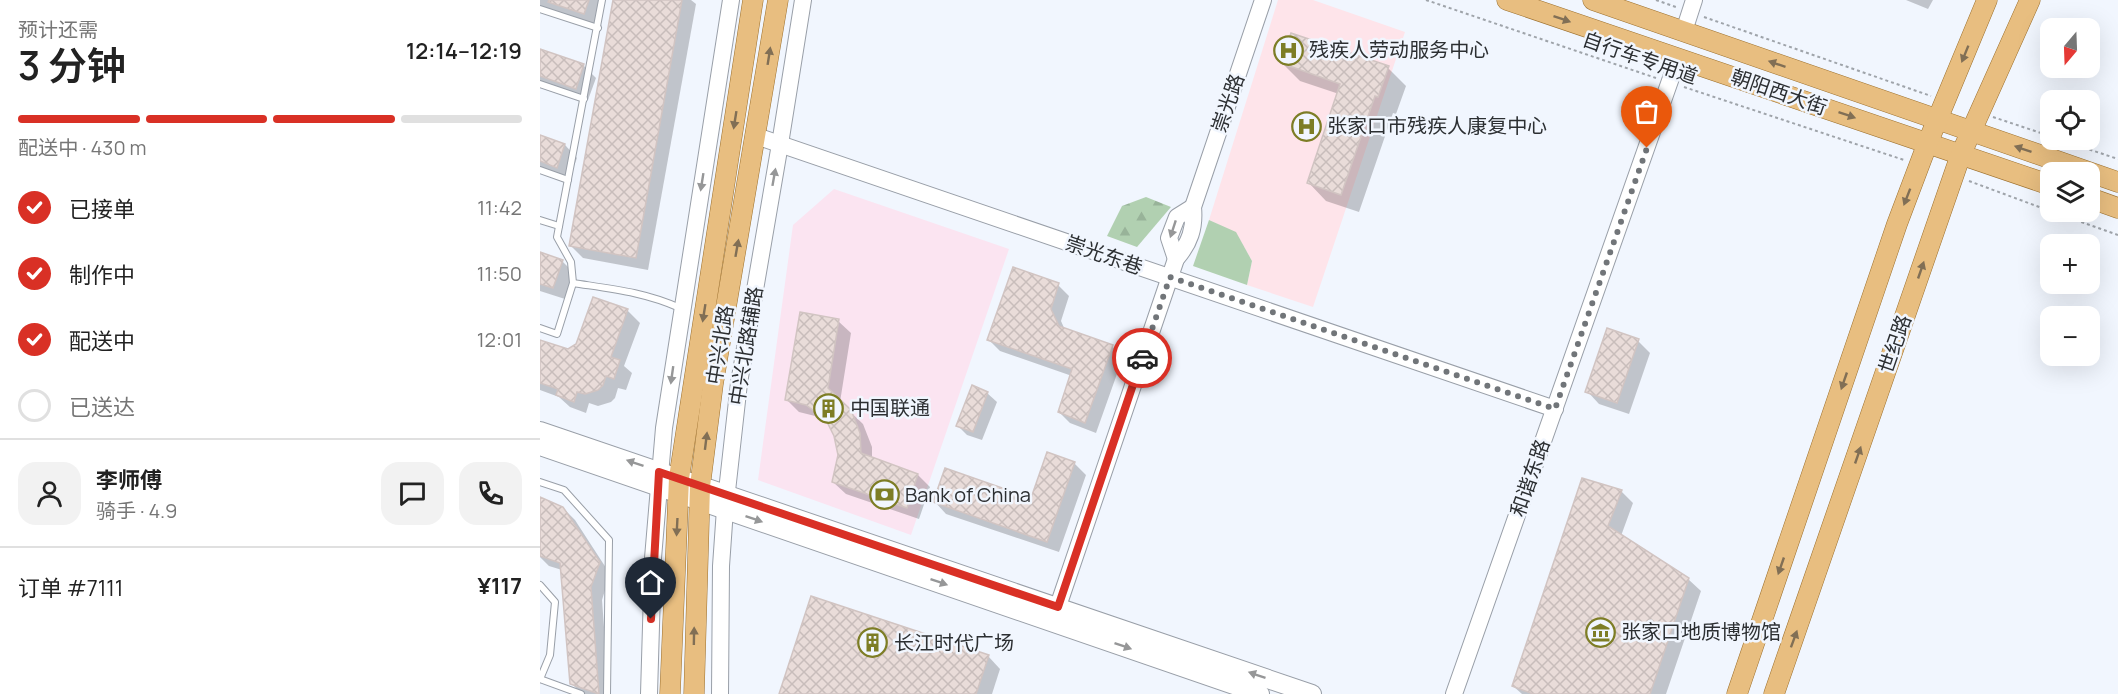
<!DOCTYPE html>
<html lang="zh">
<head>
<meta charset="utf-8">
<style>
	:root { --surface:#fff; --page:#f2f2f2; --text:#222; --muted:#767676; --line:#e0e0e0; --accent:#d93025 }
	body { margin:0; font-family:Manrope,"Noto Sans SC",sans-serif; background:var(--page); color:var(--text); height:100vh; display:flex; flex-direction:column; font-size:22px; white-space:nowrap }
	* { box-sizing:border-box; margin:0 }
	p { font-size:20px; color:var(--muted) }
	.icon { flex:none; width:33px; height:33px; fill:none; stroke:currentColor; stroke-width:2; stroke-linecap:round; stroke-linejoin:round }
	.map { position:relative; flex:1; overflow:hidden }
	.panel { display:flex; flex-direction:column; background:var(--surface); width:540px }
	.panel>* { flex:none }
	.needle { width:39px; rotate:199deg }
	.buttons { position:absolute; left:1500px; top:18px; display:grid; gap:12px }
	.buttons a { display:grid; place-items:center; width:60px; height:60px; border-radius:12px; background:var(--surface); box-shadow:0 6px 24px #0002; font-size:30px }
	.pin { position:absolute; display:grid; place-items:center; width:51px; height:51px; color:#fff; margin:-62px -26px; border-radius:50% 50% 50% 0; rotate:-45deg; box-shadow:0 0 6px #0007 }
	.pin .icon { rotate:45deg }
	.courier { position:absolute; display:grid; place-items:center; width:60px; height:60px; margin:-30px; border:4px solid #d93025; border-radius:50%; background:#fff; color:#222; box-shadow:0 2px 8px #0007 }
	.overview em { font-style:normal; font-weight:600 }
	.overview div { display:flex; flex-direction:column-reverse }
	.overview { display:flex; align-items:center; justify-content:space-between; height:102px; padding:0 18px }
	h1 { font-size:39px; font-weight:600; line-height:45px }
	.bar { display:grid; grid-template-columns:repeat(4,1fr); gap:9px 6px; align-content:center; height:72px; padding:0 18px }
	.bar i { height:8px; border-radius:4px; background:var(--line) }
	.bar .active { background:var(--accent) }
	.bar p { grid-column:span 4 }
	.line { display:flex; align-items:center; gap:15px; padding:0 18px; border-top:2px solid var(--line) }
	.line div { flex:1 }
	.round { display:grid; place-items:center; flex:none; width:63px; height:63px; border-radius:18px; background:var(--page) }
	ol { padding:0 18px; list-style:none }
	li { display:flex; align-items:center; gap:18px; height:66px }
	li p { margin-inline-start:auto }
	li .icon { padding:6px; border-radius:50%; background:var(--accent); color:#fff; stroke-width:4 }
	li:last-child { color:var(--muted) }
	li i { width:33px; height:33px; border:3px solid var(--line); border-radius:50% }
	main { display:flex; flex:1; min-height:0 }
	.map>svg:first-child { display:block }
	.commercial { fill:#fbe4f1 }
	.medical { fill:#fee4ea }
	.green { fill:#b1d0b1 }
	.forest { fill:url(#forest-firs) }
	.shadow { fill:#0003 }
	.building { fill:url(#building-cross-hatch); stroke:#d1c4c2; stroke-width:1.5 }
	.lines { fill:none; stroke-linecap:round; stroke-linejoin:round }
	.service-casing { stroke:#999fa8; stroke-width:8 }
	.tertiary-casing { stroke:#999fa8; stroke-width:18 }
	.secondary-casing { stroke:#999fa8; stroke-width:20 }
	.primary-casing { stroke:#9c702d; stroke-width:21 }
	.path { stroke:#9fa4aa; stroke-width:2; stroke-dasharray:3 3; stroke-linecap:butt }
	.service { stroke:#fff; stroke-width:6 }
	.tertiary { stroke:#fff; stroke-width:16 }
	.secondary { stroke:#fff; stroke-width:18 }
	.primary { stroke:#e8be80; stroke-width:20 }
	.oneway { fill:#816f55 }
	.oneway2 { fill:#969798 }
	.done { stroke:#717579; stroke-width:6; stroke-dasharray:0 10.8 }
	.route { stroke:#d93025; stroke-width:8 }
	.labels { text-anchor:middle; stroke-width:5; stroke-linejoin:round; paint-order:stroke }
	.poi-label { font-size:20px; fill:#2c2f32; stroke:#f1f6fe; text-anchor:start }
	.street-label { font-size:20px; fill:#2c2f32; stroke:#f1f6fe }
</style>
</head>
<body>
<main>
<section class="panel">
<div class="overview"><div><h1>3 分钟</h1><p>预计还需</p></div><em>12:14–12:19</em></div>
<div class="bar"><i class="active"></i><i class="active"></i><i class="active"></i><i></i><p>配送中 · 430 m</p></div>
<ol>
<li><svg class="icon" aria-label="check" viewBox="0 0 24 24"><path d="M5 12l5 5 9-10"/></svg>已接单<p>11:42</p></li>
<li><svg class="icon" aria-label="check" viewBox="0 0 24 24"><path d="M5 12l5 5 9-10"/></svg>制作中<p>11:50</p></li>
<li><svg class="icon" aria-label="check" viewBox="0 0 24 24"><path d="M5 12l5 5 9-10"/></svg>配送中<p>12:01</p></li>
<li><i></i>已送达</li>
</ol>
<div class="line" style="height:108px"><a class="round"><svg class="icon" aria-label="person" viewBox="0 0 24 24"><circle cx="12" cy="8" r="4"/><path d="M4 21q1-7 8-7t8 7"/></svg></a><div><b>李师傅</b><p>骑手 · 4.9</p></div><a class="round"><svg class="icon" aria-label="chat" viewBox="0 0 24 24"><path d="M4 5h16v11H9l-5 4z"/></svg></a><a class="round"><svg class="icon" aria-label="phone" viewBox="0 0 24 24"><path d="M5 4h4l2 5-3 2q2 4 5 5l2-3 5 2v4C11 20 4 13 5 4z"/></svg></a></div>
<div class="line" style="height:78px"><div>订单 #7111</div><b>¥117</b></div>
</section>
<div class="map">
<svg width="1578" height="694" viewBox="0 0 1578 694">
	<defs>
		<pattern id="forest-firs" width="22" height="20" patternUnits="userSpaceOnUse" patternTransform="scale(1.5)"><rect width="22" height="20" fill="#b1d0b1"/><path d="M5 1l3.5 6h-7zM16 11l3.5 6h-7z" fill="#98b399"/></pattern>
		<pattern id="building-cross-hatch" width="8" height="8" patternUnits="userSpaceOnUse" patternTransform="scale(1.5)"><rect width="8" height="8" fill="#e9dcd9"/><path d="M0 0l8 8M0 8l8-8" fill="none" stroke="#c8bdbb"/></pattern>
	</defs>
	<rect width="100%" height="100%" fill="#f1f6fe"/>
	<polygon class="commercial" points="294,189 469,249 371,535 218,480 253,225"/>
	<polygon class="medical" points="738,0 773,0 865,32 773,307 707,285 712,261 696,233 669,220"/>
	<polygon class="green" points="669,220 696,232 712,261 707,285 653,266"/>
	<polygon class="forest" points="606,197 631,207 597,247 567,236 582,206"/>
	<g class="shadow">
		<polygon points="0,0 61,0 56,25 0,6"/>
		<polygon points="74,0 151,0 156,4 108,270 43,258 30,245"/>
		<polygon points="1366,0 1393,0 1388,9"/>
		<polygon points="0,51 43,65 56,78 48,100 0,84"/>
		<polygon points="742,63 848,68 866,86 856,114 853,113 819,212 786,201 768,182 799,94 760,81"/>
		<polygon points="0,137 25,145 37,158 29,179 0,168"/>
		<polygon points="0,253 22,261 34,273 25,299 0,291"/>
		<polygon points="518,285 529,296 521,321 525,330 572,346 583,357 556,433 530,423 519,412 532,376 460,351 449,340"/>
		<polygon points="87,310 100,323 84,366 92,373 86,390 78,388 75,398 71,402 58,406 49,403 46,413 30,407 19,397 0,390 0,341 28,351"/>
		<polygon points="298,321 311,333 300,402 323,424 332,447 332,458 378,475 390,487 379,519 306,494 293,482 299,455 295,435 290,424 279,417 259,412 246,399"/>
		<polygon points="1098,341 1110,353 1089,414 1059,404 1047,391"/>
		<polygon points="447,393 457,402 442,440 427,435 418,426"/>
		<polygon points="534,463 546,475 519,552 406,514 395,502 492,500"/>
		<polygon points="1081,491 1093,503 1081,536 1148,579 1161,591 1126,694 982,694 973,686"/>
		<polygon points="0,499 23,508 35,520 70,574 62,600 69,694 42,694 32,684 22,570 9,566 0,557"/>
		<polygon points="448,656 460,669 452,694 241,694"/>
	</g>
	<g class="building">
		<polygon points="9,0 49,0 44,14 8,2"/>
		<polygon points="73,0 142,0 96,258 29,246"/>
		<polygon points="751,33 849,66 838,97 835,96 801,195 767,183 800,84 741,63"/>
		<polygon points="0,49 44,64 36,89 0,76"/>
		<polygon points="0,135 25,144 17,168 0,161"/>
		<polygon points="0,252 23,260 13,288 0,284"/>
		<polygon points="473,267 519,283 511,309 519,326 573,345 545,423 518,412 532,369 447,340"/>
		<polygon points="53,297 88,309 71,357 80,360 74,379 66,376 63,385 58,390 45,394 37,392 34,402 16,395 18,389 0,383 0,340 28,349 36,344"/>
		<polygon points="260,312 299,319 288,388 311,410 320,433 321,453 378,474 367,508 292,482 298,455 294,436 286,420 266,405 245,400"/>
		<polygon points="1067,328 1099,339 1077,403 1045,392"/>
		<polygon points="432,385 448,392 433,432 416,426"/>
		<polygon points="507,452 535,462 507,542 393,502 405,468 491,498"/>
		<polygon points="1042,478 1082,490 1068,526 1149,578 1110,694 993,694 972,686"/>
		<polygon points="0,497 23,507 60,562 51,587 59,694 30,684 20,563 0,556"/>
		<polygon points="271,596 449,655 436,694 239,694"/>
	</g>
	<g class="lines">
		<defs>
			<g id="service">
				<polyline points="0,9 58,28"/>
				<polyline points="0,84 44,99"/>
				<polyline points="0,170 28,180"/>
				<polyline points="0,220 19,226"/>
				<path d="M 33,283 C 72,289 104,292 140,308"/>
				<polyline points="0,328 17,334 33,283 31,262 17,237 62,0"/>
				<polyline points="0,482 24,490 69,540 67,694"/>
				<polyline points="0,585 15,602 10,655 0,679"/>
				<polyline points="0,679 41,694"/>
			</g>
			<g id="tertiary">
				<polyline points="1144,31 1154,0"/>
				<polyline points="216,136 1015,409"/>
				<polyline points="636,259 629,238 637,217 653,207"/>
				<path d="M 514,618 L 636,259 C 650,243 655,228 653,207 L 723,0"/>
				<polyline points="109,694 113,558 124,428 191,0"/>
				<polyline points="180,694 181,566 185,509 199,383 240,144 263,0"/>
				<polyline points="914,694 1138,58"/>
			</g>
			<g id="secondary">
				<polyline points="0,431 772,694"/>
				<polyline points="0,446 720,694"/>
			</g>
			<g id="primary">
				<polyline points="967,0 1510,185"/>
				<polyline points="1053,0 1578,182"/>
				<polyline points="1550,198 1578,208"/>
				<polyline points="130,694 139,478 213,0"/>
				<polyline points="154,694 160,486 173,384 238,0"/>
				<polyline points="1197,694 1357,224 1388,142 1447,0"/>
				<polyline points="1234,694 1421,154 1490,0"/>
			</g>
		</defs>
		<use href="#service" class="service-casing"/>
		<use href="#tertiary" class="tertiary-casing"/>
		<use href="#secondary" class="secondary-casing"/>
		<use href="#primary" class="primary-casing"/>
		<g class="path">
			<polyline points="886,0 1116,78"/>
			<polyline points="1116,0 1136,7"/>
			<polyline points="1164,17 1391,96"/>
			<polyline points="1144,87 1364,160"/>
			<polyline points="1453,117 1510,136"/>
			<polyline points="1521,140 1578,159"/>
			<polyline points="1429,181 1510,211"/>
			<polyline points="1513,212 1578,235"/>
		</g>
		<use href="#service" class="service"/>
		<use href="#tertiary" class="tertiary"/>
		<use href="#secondary" class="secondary"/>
		<use href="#primary" class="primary"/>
	</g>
	<defs><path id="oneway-solid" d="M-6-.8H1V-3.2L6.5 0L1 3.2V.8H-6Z" transform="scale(1.5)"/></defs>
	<g class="oneway">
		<use href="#oneway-solid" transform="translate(1022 19) rotate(19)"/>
		<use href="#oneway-solid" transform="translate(1425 54) rotate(112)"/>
		<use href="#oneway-solid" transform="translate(229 56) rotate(-81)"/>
		<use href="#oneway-solid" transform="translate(1237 64) rotate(-161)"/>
		<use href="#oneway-solid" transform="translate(1307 115) rotate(19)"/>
		<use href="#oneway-solid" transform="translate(195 120) rotate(99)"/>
		<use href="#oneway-solid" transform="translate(1483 149) rotate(-161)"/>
		<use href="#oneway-solid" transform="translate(1367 197) rotate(111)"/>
		<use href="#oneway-solid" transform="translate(197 248) rotate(-80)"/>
		<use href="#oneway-solid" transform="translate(1381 270) rotate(-71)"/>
		<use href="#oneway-solid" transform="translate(164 313) rotate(99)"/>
		<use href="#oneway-solid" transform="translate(1304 381) rotate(109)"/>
		<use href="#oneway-solid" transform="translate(166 441) rotate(-83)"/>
		<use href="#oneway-solid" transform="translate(1318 455) rotate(-71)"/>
		<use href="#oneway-solid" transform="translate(137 527) rotate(93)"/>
		<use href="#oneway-solid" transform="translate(1241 566) rotate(109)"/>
		<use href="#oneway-solid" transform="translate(154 636) rotate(-89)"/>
		<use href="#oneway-solid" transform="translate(1254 639) rotate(-70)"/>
	</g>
	<g class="oneway2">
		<use href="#oneway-solid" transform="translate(234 177) rotate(-80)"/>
		<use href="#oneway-solid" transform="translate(162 182) rotate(99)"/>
		<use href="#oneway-solid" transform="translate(633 229) rotate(108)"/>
		<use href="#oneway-solid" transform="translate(132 375) rotate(98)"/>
		<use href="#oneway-solid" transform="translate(95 463) rotate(-161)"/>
		<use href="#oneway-solid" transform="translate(214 519) rotate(19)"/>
		<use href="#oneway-solid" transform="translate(399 582) rotate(19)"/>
		<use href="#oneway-solid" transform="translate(583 646) rotate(19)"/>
		<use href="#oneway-solid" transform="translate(717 675) rotate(-161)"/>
	</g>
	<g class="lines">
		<polyline class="done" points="602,358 630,277 1015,409 1107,148"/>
		<polyline class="route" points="111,619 119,472 518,607 602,358"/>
	</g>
	<defs>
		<symbol id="hospital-ring" viewBox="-11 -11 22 22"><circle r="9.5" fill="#f1f6fe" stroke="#7d7d25" stroke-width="1.5"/><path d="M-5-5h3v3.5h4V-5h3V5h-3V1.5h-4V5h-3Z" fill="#7d7d25"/></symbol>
		<symbol id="building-ring" viewBox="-11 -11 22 22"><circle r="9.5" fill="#f1f6fe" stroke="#7d7d25" stroke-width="1.5"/><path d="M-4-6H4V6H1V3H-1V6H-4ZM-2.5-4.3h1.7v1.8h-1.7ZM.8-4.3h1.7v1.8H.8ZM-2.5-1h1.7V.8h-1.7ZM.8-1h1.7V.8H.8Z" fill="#7d7d25"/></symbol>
		<symbol id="bank-ring" viewBox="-11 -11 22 22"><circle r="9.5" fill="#f1f6fe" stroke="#7d7d25" stroke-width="1.5"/><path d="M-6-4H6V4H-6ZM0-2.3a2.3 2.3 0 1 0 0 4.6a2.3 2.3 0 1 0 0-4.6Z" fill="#7d7d25"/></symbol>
		<symbol id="museum-ring" viewBox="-11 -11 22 22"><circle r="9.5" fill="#f1f6fe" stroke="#7d7d25" stroke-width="1.5"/><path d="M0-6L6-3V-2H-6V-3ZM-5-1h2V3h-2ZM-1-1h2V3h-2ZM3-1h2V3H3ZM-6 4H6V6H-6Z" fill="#7d7d25"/></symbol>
	</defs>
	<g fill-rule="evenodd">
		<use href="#hospital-ring" x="732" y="34" width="33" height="33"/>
		<use href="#hospital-ring" x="750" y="110" width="33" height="33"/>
		<use href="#building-ring" x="272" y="392" width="33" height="33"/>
		<use href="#bank-ring" x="328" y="478" width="33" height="33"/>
		<use href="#museum-ring" x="1044" y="616" width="33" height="33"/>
		<use href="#building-ring" x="316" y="626" width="33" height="33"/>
	</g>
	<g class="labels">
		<g class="poi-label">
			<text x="769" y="57">残疾人劳动服务中心</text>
			<text x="787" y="133">张家口市残疾人康复中心</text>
			<text x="310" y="415">中国联通</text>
			<text x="365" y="502">Bank of China</text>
			<text x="1081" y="639">张家口地质博物馆</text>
			<text x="354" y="650">长江时代广场</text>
		</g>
		<g class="street-label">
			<text transform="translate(1100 58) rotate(19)" y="7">自行车专用道</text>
			<text transform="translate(1239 92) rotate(19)" y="7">朝阳西大街</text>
			<text transform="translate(688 103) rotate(-71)" y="7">崇光路</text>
			<text transform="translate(564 255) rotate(19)" y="7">崇光东巷</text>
			<text transform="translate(1355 344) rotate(-71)" y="7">世纪路</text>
			<text transform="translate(180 345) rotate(-81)" y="7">中兴北路</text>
			<text transform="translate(206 346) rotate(-81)" y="7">中兴北路辅路</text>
			<text transform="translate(990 478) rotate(-71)" y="7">和谐东路</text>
		</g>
	</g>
</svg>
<div class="buttons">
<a><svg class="needle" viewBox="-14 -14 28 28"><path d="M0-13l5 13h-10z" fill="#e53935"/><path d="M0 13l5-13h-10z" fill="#767676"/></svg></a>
<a><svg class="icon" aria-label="locate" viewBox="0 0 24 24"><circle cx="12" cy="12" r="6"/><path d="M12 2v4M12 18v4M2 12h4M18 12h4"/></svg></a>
<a><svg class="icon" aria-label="layers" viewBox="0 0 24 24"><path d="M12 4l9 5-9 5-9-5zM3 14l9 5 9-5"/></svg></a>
<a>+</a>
<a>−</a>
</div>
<div class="pin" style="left:1107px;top:148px;background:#ea580c"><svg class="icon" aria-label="bag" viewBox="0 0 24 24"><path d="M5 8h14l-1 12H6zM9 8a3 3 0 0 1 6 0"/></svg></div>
<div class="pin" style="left:111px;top:619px;background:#1f2937"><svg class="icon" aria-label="home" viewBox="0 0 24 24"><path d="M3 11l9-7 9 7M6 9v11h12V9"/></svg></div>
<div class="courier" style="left:602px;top:358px"><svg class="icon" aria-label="car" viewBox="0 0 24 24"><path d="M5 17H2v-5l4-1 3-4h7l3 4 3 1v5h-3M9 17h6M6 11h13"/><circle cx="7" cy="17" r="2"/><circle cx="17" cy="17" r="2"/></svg></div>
</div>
</main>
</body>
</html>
